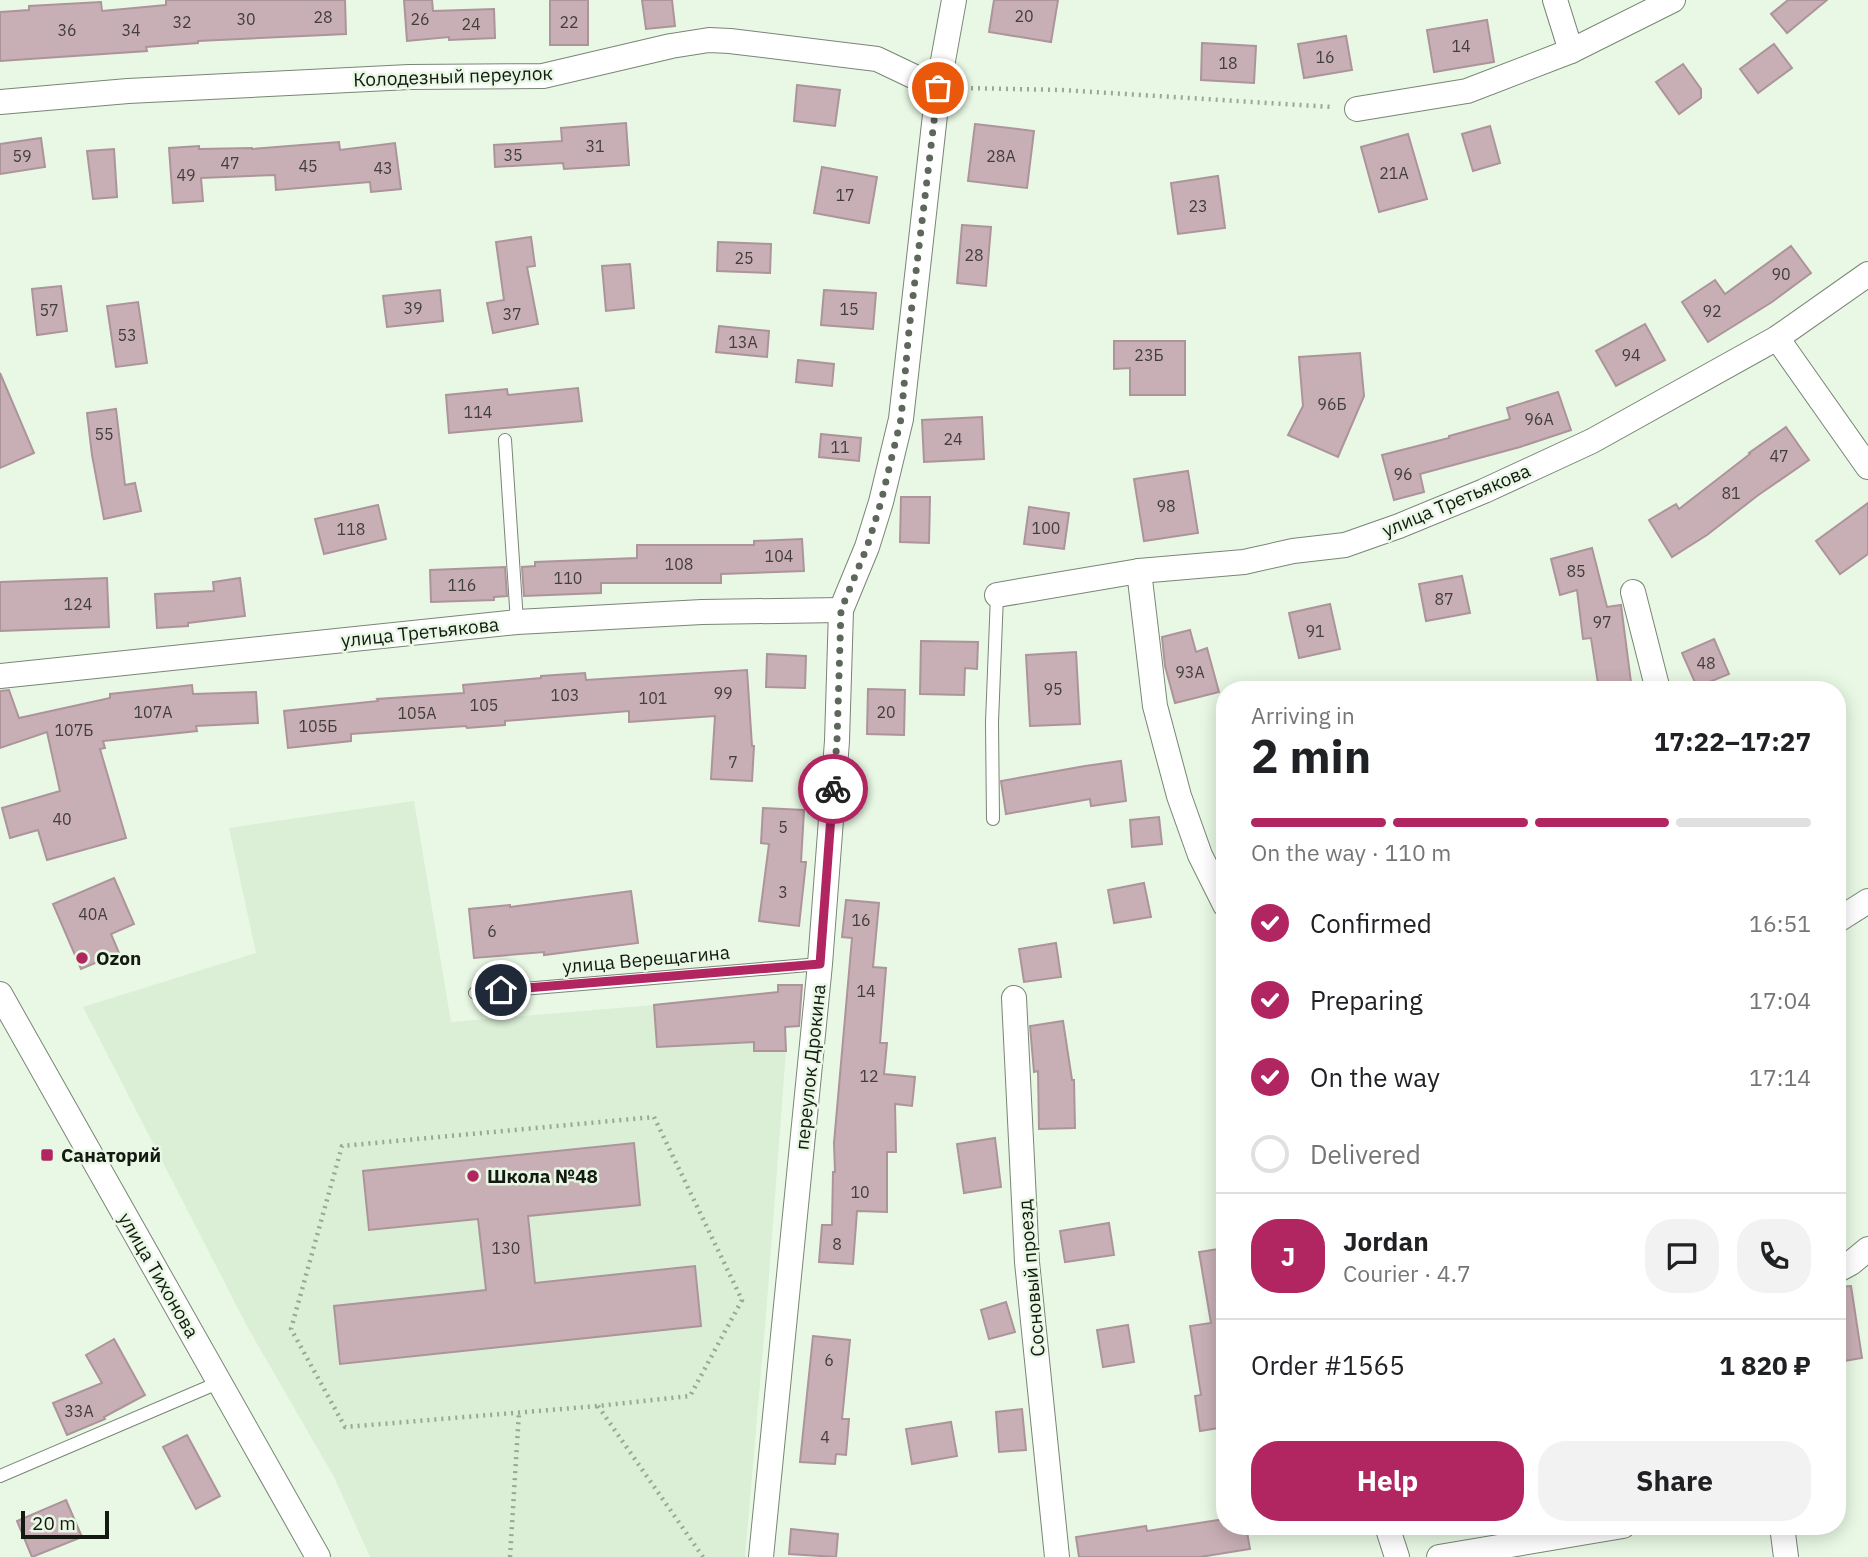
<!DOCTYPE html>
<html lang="en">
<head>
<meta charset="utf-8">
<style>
	:root { --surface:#fff; --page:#f2f2f2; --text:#202124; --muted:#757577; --line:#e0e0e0; --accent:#b12560 }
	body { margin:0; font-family:"IBM Plex Sans",sans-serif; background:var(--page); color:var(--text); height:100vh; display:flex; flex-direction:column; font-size:26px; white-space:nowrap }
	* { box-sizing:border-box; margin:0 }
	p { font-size:23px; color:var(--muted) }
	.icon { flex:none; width:38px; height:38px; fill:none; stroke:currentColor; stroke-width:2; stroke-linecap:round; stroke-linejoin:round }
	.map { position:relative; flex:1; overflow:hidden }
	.side { position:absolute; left:1216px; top:681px; width:630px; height:854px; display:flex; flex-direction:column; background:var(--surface); border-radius:28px; box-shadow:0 4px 18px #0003 }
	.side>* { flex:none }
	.scale { position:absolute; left:21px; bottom:18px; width:88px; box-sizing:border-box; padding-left:7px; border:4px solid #141912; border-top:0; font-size:19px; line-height:24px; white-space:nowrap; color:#141912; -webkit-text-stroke:5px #e8f8e4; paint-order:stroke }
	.pin { position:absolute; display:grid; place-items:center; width:60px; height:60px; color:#fff; margin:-30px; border:4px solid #fff; border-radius:50%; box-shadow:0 2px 7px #0007 }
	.courier { position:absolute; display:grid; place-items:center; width:70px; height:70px; margin:-35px; border:5px solid #b12560; border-radius:50%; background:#fff; color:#222; box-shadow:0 2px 9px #0007 }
	.head em { font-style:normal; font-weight:800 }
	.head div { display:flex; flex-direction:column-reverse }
	.head { display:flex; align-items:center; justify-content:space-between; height:119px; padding:0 35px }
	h1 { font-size:46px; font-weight:800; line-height:52px }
	.bar { display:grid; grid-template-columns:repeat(4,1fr); gap:10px 7px; align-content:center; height:84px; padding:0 35px }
	.bar i { height:9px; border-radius:5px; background:var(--line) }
	.bar .selected { background:var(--accent) }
	.bar p { grid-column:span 4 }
	.line { display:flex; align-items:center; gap:18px; padding:0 35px; border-top:2px solid var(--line) }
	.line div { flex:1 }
	.round { display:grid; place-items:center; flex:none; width:74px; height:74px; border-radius:28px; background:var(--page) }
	ol { padding:0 35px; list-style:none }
	li { display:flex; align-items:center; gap:21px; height:77px }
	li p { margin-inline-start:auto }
	li .icon { padding:7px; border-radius:50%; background:var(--accent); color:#fff; stroke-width:4 }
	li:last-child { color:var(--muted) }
	li i { width:38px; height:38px; border:4px solid var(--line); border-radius:50% }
	.cta { display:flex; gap:14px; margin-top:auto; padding:14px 35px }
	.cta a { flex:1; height:80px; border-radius:28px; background:var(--accent); color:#fff; font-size:28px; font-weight:800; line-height:80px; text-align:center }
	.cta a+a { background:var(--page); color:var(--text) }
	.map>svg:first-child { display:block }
	.built { fill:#daefd5 }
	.building { fill:#c8afb5; stroke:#ad949b; stroke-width:2 }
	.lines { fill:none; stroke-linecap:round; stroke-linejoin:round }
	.service-casing { stroke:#788675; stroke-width:14 }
	.minor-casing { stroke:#788675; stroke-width:26 }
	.path { stroke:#9aa697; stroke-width:4.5; stroke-dasharray:2 5; stroke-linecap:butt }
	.service { stroke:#fff; stroke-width:12 }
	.minor { stroke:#fff; stroke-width:24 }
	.done { stroke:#5e675c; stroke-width:7; stroke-dasharray:0 12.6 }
	.route { stroke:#b12560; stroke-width:9 }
	.poi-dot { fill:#b12560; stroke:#e8f8e4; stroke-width:2.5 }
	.labels { text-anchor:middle; stroke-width:5; stroke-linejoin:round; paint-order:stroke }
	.number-label { font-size:16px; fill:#413e3b }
	.street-label { font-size:19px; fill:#141912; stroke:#e8f8e4 }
	.poi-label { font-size:19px; font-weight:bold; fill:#141912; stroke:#e8f8e4; text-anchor:start }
</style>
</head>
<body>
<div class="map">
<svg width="1868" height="1557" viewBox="0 0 1868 1557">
	<rect width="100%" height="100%" fill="#e8f8e4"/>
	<polygon class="built" points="414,801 451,1022 654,1005 657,1047 754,1042 755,1051 786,1051 767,1302 745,1557 370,1557 334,1477 248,1328 83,1007 256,953 229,828"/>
	<g class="building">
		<polygon points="166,0 345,0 346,34 198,41 198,43 146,47 147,51 0,61 0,12 29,10 29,6 101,2 102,11 166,5"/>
		<polygon points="404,0 432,0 433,11 494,9 495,38 449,40 449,37 407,41"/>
		<rect x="550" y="0" width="38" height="45"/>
		<polygon points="642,0 672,0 675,26 646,29"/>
		<polygon points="994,0 1058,0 1051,42 989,32"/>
		<polygon points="1788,0 1827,0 1787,33 1771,14"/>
		<polygon points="1487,20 1494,62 1434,72 1427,30"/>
		<polygon points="1346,36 1352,70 1304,78 1298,44"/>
		<polygon points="1202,43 1256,46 1254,83 1201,80"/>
		<polygon points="1774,44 1792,68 1758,93 1740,69"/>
		<polygon points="1683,64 1701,89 1701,98 1679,114 1656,82"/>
		<polygon points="797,85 840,90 835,126 794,121"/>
		<polygon points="626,123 629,165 564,169 563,163 495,167 494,145 562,141 561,128"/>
		<polygon points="975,124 1034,131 1027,188 968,181"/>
		<polygon points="1490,126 1500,163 1473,171 1462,134"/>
		<polygon points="1408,134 1427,199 1379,212 1361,147"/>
		<polygon points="41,138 45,167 0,174 0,144"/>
		<polygon points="339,142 340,150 395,143 401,189 371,192 370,182 276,190 275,175 201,178 203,201 173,203 169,148 199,146 199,149 252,148 252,149"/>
		<polygon points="114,149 117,197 93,199 87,151"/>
		<polygon points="822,167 877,177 869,223 814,213"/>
		<polygon points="1218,176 1225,228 1178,234 1171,183"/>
		<polygon points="962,225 991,227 986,286 957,283"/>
		<polygon points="531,237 535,266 527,267 538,324 493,333 487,303 504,300 496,242"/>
		<polygon points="718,242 771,244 770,273 717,271"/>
		<polygon points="1791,246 1811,273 1772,302 1708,342 1682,302 1715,280 1725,294"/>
		<polygon points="630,264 634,308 606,311 602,266"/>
		<polygon points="61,286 67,331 37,335 32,289"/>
		<polygon points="440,290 443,321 387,327 383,296"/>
		<polygon points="824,290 876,293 873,329 821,325"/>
		<polygon points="138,302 147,363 116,367 107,306"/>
		<polygon points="1645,324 1665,360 1616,386 1596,351"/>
		<polygon points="719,326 769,331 767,357 716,352"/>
		<polygon points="1114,341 1185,341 1185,395 1130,395 1130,368 1114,369"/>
		<polygon points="1360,353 1364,396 1338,457 1288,435 1303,406 1299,357"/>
		<polygon points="798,360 834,364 832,386 796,382"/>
		<polygon points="0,373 34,453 0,468"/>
		<polygon points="578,388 582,421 449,433 446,395 507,389 508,395"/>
		<polygon points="1558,392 1571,430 1520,447 1420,474 1424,492 1394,500 1382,455 1449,438 1449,436 1510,419 1507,408"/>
		<polygon points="116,409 125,485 135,483 141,511 104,519 92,455 87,413"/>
		<polygon points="982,417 984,459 924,462 922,420"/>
		<polygon points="1786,427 1809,460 1757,496 1707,535 1672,557 1649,520 1676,504 1679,509 1750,454 1749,453"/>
		<polygon points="821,434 861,438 859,461 819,457"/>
		<polygon points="1188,471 1198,533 1144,541 1134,479"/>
		<polygon points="901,497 930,497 929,543 900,542"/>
		<polygon points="1868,503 1868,554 1840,574 1816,541"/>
		<polygon points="378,505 386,539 324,554 315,519"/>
		<polygon points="1029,507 1069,513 1064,549 1024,544"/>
		<polygon points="802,539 804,571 721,574 721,583 601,583 601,593 524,596 522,567 535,566 535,562 637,558 637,545 754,545 754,541"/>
		<polygon points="1592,548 1607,607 1621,605 1632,690 1599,690 1591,638 1583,639 1577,590 1560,595 1551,559"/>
		<polygon points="505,567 507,596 494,597 494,600 431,602 430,570"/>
		<polygon points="1462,576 1470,613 1426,621 1419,584"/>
		<polygon points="107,578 109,627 0,631 0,582"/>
		<polygon points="240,578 245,616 188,623 188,626 157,628 155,594 214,591 213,582"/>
		<polygon points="1330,604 1340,649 1299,658 1289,613"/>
		<polygon points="1190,630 1196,652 1207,648 1219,692 1175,703 1165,666 1162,637"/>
		<polygon points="1714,639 1729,674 1697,687 1682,653"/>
		<polygon points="921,641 978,642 977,669 965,668 964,695 920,694"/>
		<polygon points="1076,652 1080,724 1030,726 1026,655"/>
		<polygon points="767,654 806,656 805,688 766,687"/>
		<polygon points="747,670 752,746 754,746 752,781 711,779 715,716 629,722 629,711 505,721 505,725 467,728 466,726 351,734 351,741 288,748 284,711 378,701 377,699 464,693 463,685 541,678 541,676 585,673 586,680"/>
		<polygon points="192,685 193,694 256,692 258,723 196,726 197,731 103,741 105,748 100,749 126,838 47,860 38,830 10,838 2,808 60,791 47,732 0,748 0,691 9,690 19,718 110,698 110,694"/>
		<polygon points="868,689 905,690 904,735 867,734"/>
		<polygon points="1121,761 1126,801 1091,806 1090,799 1006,814 1001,781 1085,766"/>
		<polygon points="763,808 804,810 801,862 806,862 799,926 759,921 769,844 761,843"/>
		<polygon points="1159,817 1162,844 1132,847 1130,820"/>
		<polygon points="114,878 134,924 111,934 119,953 81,969 53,904"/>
		<polygon points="1144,883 1151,917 1114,923 1108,890"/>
		<polygon points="631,891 638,943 544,955 544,952 474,958 469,909 510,905 510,907"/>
		<polygon points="846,900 879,903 873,967 886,968 880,1043 887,1043 884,1074 915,1077 912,1106 895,1104 896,1152 887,1152 887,1212 857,1211 853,1264 819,1262 822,1225 832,1225 833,1172 835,1172 834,1143 852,938 842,937"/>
		<polygon points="1056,943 1061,977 1024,982 1019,949"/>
		<polygon points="778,985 802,985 799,1026 785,1027 786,1051 754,1051 754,1042 657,1047 654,1005 778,992"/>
		<polygon points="1063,1021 1072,1080 1074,1080 1075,1128 1039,1129 1038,1071 1034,1072 1030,1026"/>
		<polygon points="995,1138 1001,1187 964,1193 957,1144"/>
		<polygon points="634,1143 640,1205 528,1216 535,1283 695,1266 701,1326 340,1364 334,1306 486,1290 478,1219 369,1230 363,1171"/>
		<polygon points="1109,1223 1114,1255 1065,1262 1060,1231"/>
		<polygon points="1225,1248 1225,1427 1200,1431 1195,1396 1201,1395 1190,1326 1211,1323 1199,1252"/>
		<polygon points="1851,1286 1862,1358 1838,1362 1838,1287"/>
		<polygon points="1006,1302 1015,1332 989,1339 981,1310"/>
		<polygon points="1128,1325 1134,1362 1103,1367 1097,1330"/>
		<polygon points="813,1336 850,1340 842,1419 849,1419 846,1455 836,1454 835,1464 800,1462"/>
		<polygon points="114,1339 145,1395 104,1417 105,1419 67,1435 53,1403 102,1383 86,1355"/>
		<polygon points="1022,1409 1026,1450 999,1452 996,1412"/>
		<polygon points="951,1422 957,1456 912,1464 906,1429"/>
		<polygon points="187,1435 220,1496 196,1509 163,1447"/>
		<polygon points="66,1500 82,1537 32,1557 17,1521"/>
		<polygon points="1225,1519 1225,1526 1246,1526 1250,1549 1200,1557 1079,1557 1076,1537 1146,1526 1147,1531"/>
		<polygon points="791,1529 838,1534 836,1557 789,1554"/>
	</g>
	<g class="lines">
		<defs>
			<g id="service">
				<polyline points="505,440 517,622"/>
				<polyline points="993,819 992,722 997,595"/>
				<polyline points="475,993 820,964"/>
				<polyline points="0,1476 220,1382"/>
			</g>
			<g id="minor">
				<polyline points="1555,0 1571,51"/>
				<polyline points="0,102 128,91 409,77 543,76 671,46 709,40 730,41 877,59 938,88"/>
				<polyline points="1357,109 1467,91 1571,51 1673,0"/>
				<polyline points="1777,338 1868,467"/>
				<polyline points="1139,571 1155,706 1179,796 1200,855 1225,905"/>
				<polyline points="1633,592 1658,690"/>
				<polyline points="997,595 1139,571 1244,562 1293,551 1345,545 1399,526 1484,491 1592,441 1777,338 1868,274"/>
				<polyline points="0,676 517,622 702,612 841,610"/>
				<polyline points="1838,920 1868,901"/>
				<polyline points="0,994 318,1557"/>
				<polyline points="1014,998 1027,1262 1057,1557"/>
				<polyline points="1838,1270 1851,1263 1868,1249"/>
				<polyline points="1387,1526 1397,1557"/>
				<polyline points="1782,1526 1786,1557"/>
				<polyline points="761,1557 820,964 837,741 841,610 867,547 881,502 901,419 938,88 954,0"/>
				<polyline points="1439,1557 1623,1526"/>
			</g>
		</defs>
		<use href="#service" class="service-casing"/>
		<use href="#minor" class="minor-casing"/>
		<g class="path">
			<polyline points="964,88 1062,90 1332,107"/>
			<polygon points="654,1117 742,1300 690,1396 598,1406 345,1427 291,1329 342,1146"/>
			<polyline points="598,1406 703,1557"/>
			<polyline points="510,1557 519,1412"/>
		</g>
		<use href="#service" class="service"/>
		<use href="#minor" class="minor"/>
	</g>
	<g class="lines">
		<polyline class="done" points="833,789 837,741 841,610 867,547 874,525 881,502 901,419 909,330 938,88"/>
		<polyline class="route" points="501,990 820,964 833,789"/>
	</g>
	<g class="poi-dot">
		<circle cx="82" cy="958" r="7"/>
		<rect x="40" y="1148" width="14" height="14" rx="3.5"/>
		<circle cx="473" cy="1176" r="7"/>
	</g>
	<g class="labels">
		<g class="number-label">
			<text x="1024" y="22">20</text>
			<text x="323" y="23">28</text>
			<text x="246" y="25">30</text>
			<text x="420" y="25">26</text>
			<text x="182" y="28">32</text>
			<text x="569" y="28">22</text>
			<text x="471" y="30">24</text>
			<text x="67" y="36">36</text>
			<text x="131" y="36">34</text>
			<text x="1461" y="52">14</text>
			<text x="1325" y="63">16</text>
			<text x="1228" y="69">18</text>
			<text x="595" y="152">31</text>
			<text x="513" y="161">35</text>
			<text x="22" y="162">59</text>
			<text x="1001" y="162">28А</text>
			<text x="230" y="169">47</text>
			<text x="308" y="172">45</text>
			<text x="383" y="174">43</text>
			<text x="1394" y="179">21А</text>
			<text x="186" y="181">49</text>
			<text x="845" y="201">17</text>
			<text x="1198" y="212">23</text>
			<text x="974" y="261">28</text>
			<text x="744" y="264">25</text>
			<text x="1781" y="280">90</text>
			<text x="413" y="314">39</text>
			<text x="849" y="315">15</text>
			<text x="49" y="316">57</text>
			<text x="1712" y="317">92</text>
			<text x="512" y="320">37</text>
			<text x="127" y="341">53</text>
			<text x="743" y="348">13А</text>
			<text x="1149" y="361">23Б</text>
			<text x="1631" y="361">94</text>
			<text x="1332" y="410">96Б</text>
			<text x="478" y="418">114</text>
			<text x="1539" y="425">96А</text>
			<text x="104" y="440">55</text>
			<text x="953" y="445">24</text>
			<text x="840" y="453">11</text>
			<text x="1779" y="462">47</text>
			<text x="1403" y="480">96</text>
			<text x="1731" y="499">81</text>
			<text x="1166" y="512">98</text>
			<text x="1046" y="534">100</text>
			<text x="351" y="535">118</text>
			<text x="779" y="562">104</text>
			<text x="679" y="570">108</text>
			<text x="1576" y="577">85</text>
			<text x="568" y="584">110</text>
			<text x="462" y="591">116</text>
			<text x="1444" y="605">87</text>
			<text x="78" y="610">124</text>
			<text x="1602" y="628">97</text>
			<text x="1315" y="637">91</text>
			<text x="1706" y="669">48</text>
			<text x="1190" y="678">93А</text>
			<text x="1053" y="695">95</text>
			<text x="723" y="699">99</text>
			<text x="565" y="701">103</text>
			<text x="653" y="704">101</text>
			<text x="484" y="711">105</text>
			<text x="153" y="718">107А</text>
			<text x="886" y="718">20</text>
			<text x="417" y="719">105А</text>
			<text x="318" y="732">105Б</text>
			<text x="74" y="736">107Б</text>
			<text x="733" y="768">7</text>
			<text x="62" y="825">40</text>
			<text x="783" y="833">5</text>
			<text x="783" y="898">3</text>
			<text x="93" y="920">40А</text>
			<text x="861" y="926">16</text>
			<text x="492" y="937">6</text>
			<text x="866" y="997">14</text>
			<text x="869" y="1082">12</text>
			<text x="860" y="1198">10</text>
			<text x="837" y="1250">8</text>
			<text x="506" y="1254">130</text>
			<text x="829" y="1366">6</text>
			<text x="79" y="1417">33А</text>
			<text x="825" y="1443">4</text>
		</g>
		<g class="street-label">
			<text transform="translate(453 76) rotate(-2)" y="7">Колодезный переулок</text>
			<text transform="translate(1456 500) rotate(-23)" y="7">улица Третьякова</text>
			<text transform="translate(420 632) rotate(-6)" y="7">улица Третьякова</text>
			<text transform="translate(646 959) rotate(-5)" y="7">улица Верещагина</text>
			<text transform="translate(810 1067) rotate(-84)" y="7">переулок Дрокина</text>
			<text transform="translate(159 1275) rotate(60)" y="7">улица Тихонова</text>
			<text transform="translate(1031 1278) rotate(-95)" y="7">Сосновый проезд</text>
		</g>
		<g class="poi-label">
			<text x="96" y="965">Ozon</text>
			<text x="61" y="1162">Санаторий</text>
			<text x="487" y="1183">Школа №48</text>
		</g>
	</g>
</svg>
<div class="scale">20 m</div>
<div class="pin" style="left:938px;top:88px;background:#ea580c"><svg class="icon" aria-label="bag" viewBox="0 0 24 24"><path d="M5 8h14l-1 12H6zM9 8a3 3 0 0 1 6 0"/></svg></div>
<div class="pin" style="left:501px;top:990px;background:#1f2937"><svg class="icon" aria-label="home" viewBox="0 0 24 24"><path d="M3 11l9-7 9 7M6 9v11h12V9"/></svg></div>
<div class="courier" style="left:833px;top:789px"><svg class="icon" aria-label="bike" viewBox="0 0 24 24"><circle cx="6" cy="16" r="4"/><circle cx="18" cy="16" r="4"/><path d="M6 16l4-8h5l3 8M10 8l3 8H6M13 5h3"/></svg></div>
<section class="side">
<div class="head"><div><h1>2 min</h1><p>Arriving in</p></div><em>17:22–17:27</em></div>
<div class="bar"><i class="selected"></i><i class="selected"></i><i class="selected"></i><i></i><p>On the way · 110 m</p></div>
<ol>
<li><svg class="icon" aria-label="check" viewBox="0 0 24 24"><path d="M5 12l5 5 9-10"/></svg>Confirmed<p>16:51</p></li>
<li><svg class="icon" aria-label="check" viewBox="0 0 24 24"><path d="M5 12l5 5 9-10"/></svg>Preparing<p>17:04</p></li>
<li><svg class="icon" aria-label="check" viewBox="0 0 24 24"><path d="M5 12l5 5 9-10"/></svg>On the way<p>17:14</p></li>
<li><i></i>Delivered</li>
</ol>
<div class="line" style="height:126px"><b class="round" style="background:var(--accent);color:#fff">J</b><div><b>Jordan</b><p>Courier · 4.7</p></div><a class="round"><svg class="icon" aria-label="chat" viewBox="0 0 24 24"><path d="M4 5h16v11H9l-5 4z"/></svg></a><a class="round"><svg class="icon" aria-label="phone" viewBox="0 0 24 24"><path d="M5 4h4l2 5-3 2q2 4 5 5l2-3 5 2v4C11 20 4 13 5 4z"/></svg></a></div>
<div class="line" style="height:91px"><div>Order #1565</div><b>1 820 ₽</b></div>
<div class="cta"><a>Help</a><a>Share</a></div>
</section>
</div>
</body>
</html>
